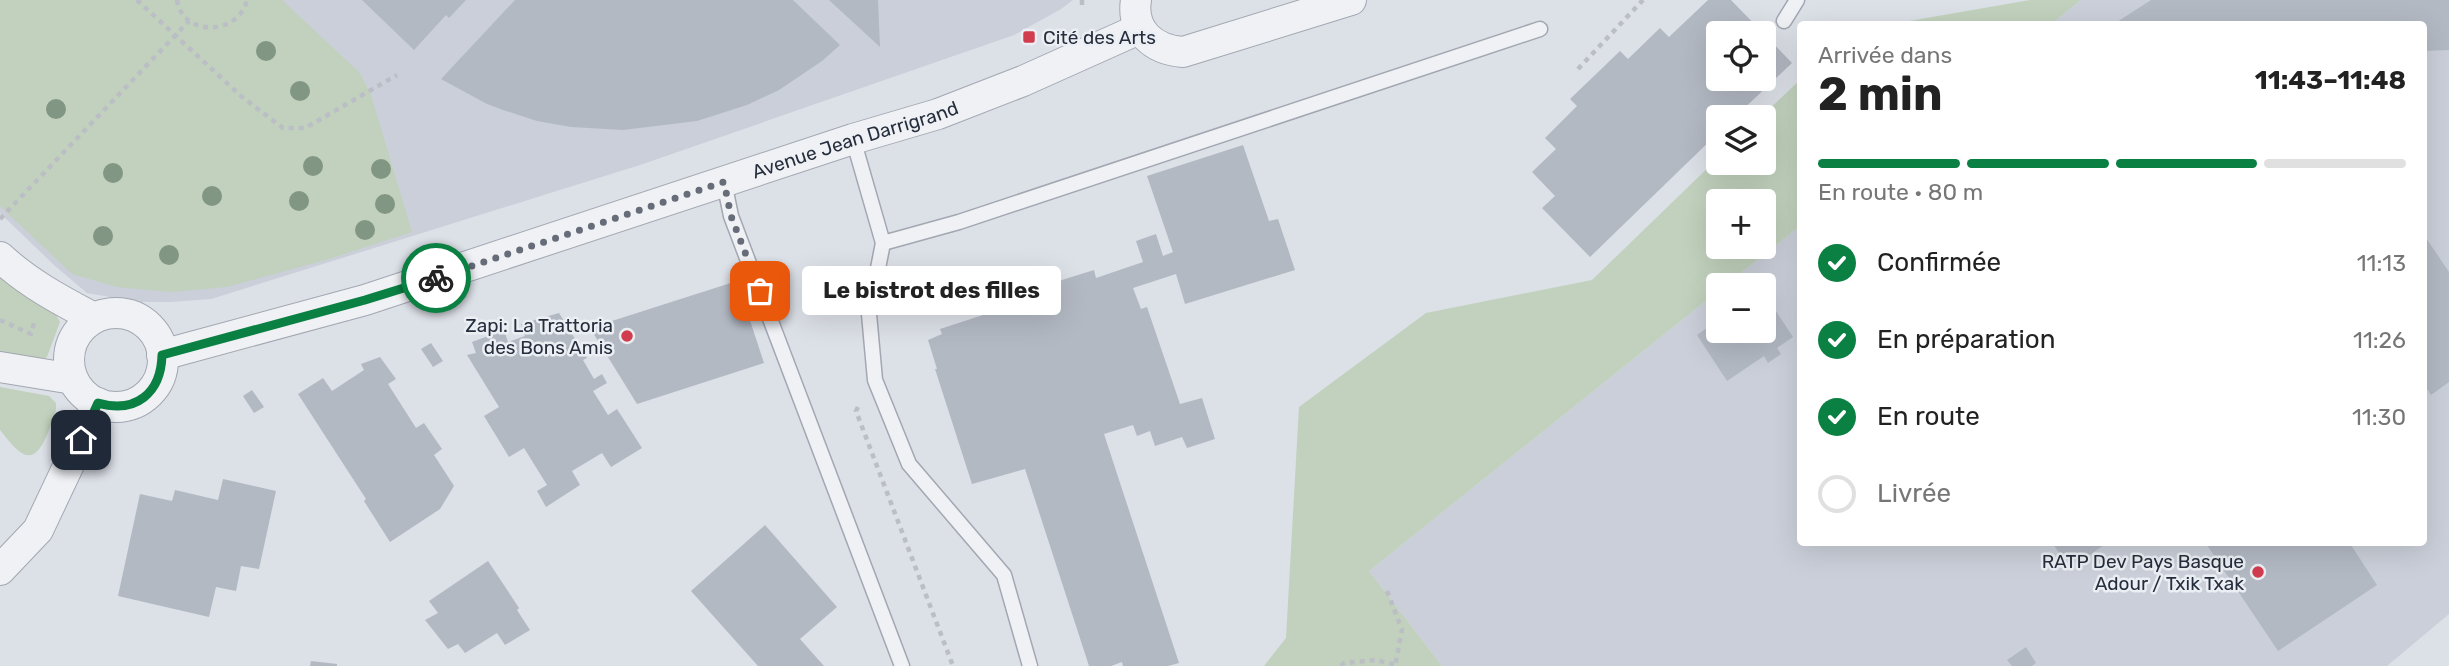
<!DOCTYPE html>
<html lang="fr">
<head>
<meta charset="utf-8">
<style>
	:root { --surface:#fff; --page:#f6f6f6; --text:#222; --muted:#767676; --line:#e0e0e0; --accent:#0b8043 }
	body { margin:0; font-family:Rubik,sans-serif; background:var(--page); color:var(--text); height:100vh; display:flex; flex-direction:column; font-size:26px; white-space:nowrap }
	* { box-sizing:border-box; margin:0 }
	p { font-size:23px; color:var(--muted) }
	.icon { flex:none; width:38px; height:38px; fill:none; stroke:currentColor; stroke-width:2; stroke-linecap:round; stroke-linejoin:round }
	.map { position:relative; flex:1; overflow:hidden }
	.sheet { position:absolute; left:1797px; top:21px; width:630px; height:525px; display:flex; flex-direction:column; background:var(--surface); border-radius:7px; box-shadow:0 7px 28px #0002 }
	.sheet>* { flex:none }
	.controls { position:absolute; left:1706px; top:21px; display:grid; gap:14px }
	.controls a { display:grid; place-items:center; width:70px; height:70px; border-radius:7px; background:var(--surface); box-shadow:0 7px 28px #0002; font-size:35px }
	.pin { position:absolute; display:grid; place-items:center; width:60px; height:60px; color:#fff; margin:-30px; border-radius:14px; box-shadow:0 4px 10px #0006 }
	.courier { position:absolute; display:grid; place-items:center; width:70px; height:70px; margin:-35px; border:5px solid #0b8043; border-radius:50%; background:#fff; color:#222; box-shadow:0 2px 9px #0007 }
	.bubble { position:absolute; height:49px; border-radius:7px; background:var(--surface); box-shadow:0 7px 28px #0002; font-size:23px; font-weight:700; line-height:49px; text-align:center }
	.headline em { font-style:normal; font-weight:700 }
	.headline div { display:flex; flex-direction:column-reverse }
	.headline { display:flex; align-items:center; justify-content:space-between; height:119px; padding:0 21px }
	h1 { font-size:46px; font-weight:700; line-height:52px }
	.bar { display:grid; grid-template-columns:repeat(4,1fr); gap:10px 7px; align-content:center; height:84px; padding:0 21px }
	.bar i { height:9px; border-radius:5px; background:var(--line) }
	.bar .selected { background:var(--accent) }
	.bar p { grid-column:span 4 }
	ol { padding:0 21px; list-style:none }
	li { display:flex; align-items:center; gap:21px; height:77px }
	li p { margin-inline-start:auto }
	li .icon { padding:7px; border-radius:50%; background:var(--accent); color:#fff; stroke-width:4 }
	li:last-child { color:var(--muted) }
	li i { width:38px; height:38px; border:4px solid var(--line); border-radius:50% }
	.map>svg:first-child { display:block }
	.built { fill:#cacfd9 }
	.green { fill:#c1d1bd; fill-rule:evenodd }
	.building { fill:#b3b9c3 }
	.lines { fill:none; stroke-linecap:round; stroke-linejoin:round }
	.service-casing { stroke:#a2a7b1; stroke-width:17 }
	.minor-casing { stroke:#a2a7b1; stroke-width:32 }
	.path { stroke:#bbbec5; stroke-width:4.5; stroke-dasharray:5 5; stroke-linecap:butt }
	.service { stroke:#eff1f5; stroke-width:14 }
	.minor { stroke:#eff1f5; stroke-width:30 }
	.tree { fill:#829684 }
	.done { stroke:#666c78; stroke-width:7; stroke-dasharray:0 12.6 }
	.route { stroke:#0b8043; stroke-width:9 }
	.poi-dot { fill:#d13c4f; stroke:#ebeff4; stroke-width:2.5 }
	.labels { text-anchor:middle; stroke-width:5; stroke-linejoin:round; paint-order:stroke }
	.poi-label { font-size:19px; fill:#262e3d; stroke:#ebeff4; text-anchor:end }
	.street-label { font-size:19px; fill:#262e3d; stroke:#ebeff4 }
</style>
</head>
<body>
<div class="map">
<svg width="2449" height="666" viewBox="0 0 2449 666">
	<rect width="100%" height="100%" fill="#dce0e7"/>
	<g class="built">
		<polygon points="0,0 1073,0 1061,9 1014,35 643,164 211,299 170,302 139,302 87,293 54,265 0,213"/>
		<polygon points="2081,0 2449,0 2449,614 2387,666 1442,666 1369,571 1718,291 1718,331 1764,331 1764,285 1726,285 1801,225 1801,542 2424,542 2424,24 2051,24"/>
	</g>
	<g class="green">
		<polygon points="0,0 282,0 360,73 371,95 412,232 329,259 227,287 170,292 117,287 72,274 0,206"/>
		<polygon points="2030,0 2081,0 2051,24 1892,24"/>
		<path d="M 1801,79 L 1801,225 L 1726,285 L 1718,285 L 1718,291 L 1369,571 L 1442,666 L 1264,666 L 1286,638 L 1299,407 L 1426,313 L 1592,280 L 1718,158 L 1718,163 L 1764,163 L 1764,117 L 1761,117 ZM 1764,201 L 1764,247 L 1718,247 L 1718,201 Z"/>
		<polygon points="0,276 23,295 54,311 60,322 47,357 41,360 0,352"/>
		<path d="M 0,387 L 49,396 L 56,403 C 57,415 51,424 47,435 C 31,472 17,451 0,430 Z"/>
	</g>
	<g class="building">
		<polygon points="362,0 466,0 449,18 446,15 414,50"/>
		<polygon points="515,0 793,0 840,45 822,61 779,90 747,105 697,121 623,130 571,127 537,121 503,110 487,104 441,79"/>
		<polygon points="829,0 878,0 880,47"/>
		<polygon points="1708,0 1731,0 1763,33 1718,33 1718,79 1764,79 1764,34 1792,63 1735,117 1718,117 1718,133 1590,257 1542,208 1555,196 1532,172 1556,149 1545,138 1577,106 1570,99 1620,51 1628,59 1660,28 1669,37"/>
		<polygon points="2151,0 2449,0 2449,50 2424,51 2424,24 2114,24"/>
		<polygon points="1243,145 1269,221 1278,219 1295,270 1185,304 1176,274 1133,288 1141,309 1147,307 1180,404 1202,398 1215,439 1187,448 1182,437 1155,446 1150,431 1137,436 1133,425 1104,434 1179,663 1168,666 1123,666 1122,662 1111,666 1089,666 1025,469 972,484 935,369 937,369 928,340 942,334 940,329 983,315 981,308 988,299 982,285 1024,271 1030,290 1094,270 1096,278 1143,262 1136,241 1156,234 1163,256 1173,252 1147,176"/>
		<polygon points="2424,235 2449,272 2449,382 2431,395 2424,384"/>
		<polygon points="737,281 764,363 637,404 590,328"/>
		<polygon points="1764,293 1793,337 1777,348 1781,354 1768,363 1764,356 1727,381 1697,335 1718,320 1718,331 1764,331"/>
		<polygon points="559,313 587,358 583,360 594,379 602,374 607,383 593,391 608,415 617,409 642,448 611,467 602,453 572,471 580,485 546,507 537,491 547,485 524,448 509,457 484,416 499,407 467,355 476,353 472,342 504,330 508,342 525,336 521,324"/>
		<polygon points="431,343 443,361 433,367 421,349"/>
		<polygon points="380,357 396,379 388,384 416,428 424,423 442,449 434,455 454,486 440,509 390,542 364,501 366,499 298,394 323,378 332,391 364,370 361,364"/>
		<polygon points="252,390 264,407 254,413 243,396"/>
		<polygon points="223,479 276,491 259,569 241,566 236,591 216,587 209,617 118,596 140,494 172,501 175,490 218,500"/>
		<polygon points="765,525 837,607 800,639 824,666 758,666 691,591"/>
		<polygon points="2052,542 2108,542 2080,562 2062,558"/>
		<polygon points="2205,542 2349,542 2377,585 2278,651"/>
		<polygon points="488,561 519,608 517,610 530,630 505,645 497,633 465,653 458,644 448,649 425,620 438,613 429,601"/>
		<polygon points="2026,647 2036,663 2032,666 2012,666 2007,660"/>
		<polygon points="311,661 337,664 337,666 310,666"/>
	</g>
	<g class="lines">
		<defs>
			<g id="service">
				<polyline points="1784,21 1797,0"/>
				<polyline points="853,139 883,243 959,222 1540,29"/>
				<polyline points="724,182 731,216 902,666"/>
				<polyline points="883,243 869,314 875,380 909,464 1004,575 1030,666"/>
			</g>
			<g id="minor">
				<path d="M 1136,0 C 1131,31 1154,50 1183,52 L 1351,0"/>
				<path d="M 0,257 C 28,283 60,300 94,318"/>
				<circle cx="116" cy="360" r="47"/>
				<path id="s1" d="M 162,355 L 365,300 L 853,139 L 938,114 L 1023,81 L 1139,29"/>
				<polyline points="0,367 73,379"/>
				<polyline points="0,570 38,530 98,403"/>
			</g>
		</defs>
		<use href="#service" class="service-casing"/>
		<use href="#minor" class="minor-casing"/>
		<g class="path">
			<polyline points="137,0 241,96 283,128 305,128 397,75"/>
			<path d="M 177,0 C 183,38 239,35 247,0"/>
			<polyline points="1082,0 1082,6"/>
			<polyline points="1578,69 1643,0"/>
			<polyline points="0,219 189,21"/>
			<polyline points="0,320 31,334 34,323"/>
			<polyline points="858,407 856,411 953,666"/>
			<polyline points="1387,591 1402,630 1395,666"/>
			<polyline points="1341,666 1344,663 1376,660 1396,665"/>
		</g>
		<use href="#service" class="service"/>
		<use href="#minor" class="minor"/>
	</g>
	<g class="tree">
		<circle cx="266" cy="51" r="10"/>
		<circle cx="300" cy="91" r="10"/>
		<circle cx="56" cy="109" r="10"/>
		<circle cx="313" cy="166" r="10"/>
		<circle cx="381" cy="169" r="10"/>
		<circle cx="113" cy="173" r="10"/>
		<circle cx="212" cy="196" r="10"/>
		<circle cx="299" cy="201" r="10"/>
		<circle cx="385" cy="204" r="10"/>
		<circle cx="365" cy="230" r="10"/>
		<circle cx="103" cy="236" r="10"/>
		<circle cx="169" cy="255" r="10"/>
	</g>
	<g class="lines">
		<polyline class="done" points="436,278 724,182 731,216 760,291"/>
		<path class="route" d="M 81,440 L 98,403 C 136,414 161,393 162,355 L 365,300 L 436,278"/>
	</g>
	<g class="poi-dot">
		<rect x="1022" y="30" width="14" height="14" rx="3.5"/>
		<circle cx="627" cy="336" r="7"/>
		<circle cx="2258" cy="572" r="7"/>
	</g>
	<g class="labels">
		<g class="poi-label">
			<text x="1043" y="44" text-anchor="start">Cité des Arts</text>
			<text x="613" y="332">Zapi: La Trattoria<tspan x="613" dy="22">des Bons Amis</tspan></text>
			<text x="2244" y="568">RATP Dev Pays Basque<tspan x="2244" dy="22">Adour / Txik Txak</tspan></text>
		</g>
		<g class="street-label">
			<text dy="7" stroke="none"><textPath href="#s1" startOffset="726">Avenue Jean Darrigrand</textPath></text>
		</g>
	</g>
</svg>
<div class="controls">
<a><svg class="icon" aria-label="locate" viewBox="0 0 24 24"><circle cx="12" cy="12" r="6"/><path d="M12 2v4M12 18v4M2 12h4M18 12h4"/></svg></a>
<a><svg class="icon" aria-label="layers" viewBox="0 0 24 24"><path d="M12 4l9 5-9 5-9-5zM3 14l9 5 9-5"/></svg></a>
<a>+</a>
<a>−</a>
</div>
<div class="pin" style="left:760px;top:291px;background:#ea580c"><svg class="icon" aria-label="bag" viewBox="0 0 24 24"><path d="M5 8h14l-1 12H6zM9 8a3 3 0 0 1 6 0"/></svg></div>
<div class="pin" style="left:81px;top:440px;background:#1f2937"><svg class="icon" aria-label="home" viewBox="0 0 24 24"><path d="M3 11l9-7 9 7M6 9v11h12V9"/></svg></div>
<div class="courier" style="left:436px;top:278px"><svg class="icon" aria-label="bike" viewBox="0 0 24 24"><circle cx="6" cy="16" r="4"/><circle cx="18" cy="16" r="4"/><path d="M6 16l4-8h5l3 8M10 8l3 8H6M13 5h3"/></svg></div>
<div class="bubble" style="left:802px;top:266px;width:259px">Le bistrot des filles</div>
<section class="sheet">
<div class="headline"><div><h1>2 min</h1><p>Arrivée dans</p></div><em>11:43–11:48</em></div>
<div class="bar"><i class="selected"></i><i class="selected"></i><i class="selected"></i><i></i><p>En route · 80 m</p></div>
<ol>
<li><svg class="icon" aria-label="check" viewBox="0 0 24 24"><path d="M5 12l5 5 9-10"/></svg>Confirmée<p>11:13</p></li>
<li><svg class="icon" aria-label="check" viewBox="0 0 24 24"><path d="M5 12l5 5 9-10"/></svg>En préparation<p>11:26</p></li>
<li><svg class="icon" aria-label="check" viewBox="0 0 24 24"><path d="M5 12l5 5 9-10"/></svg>En route<p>11:30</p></li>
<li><i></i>Livrée</li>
</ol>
</section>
</div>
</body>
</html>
